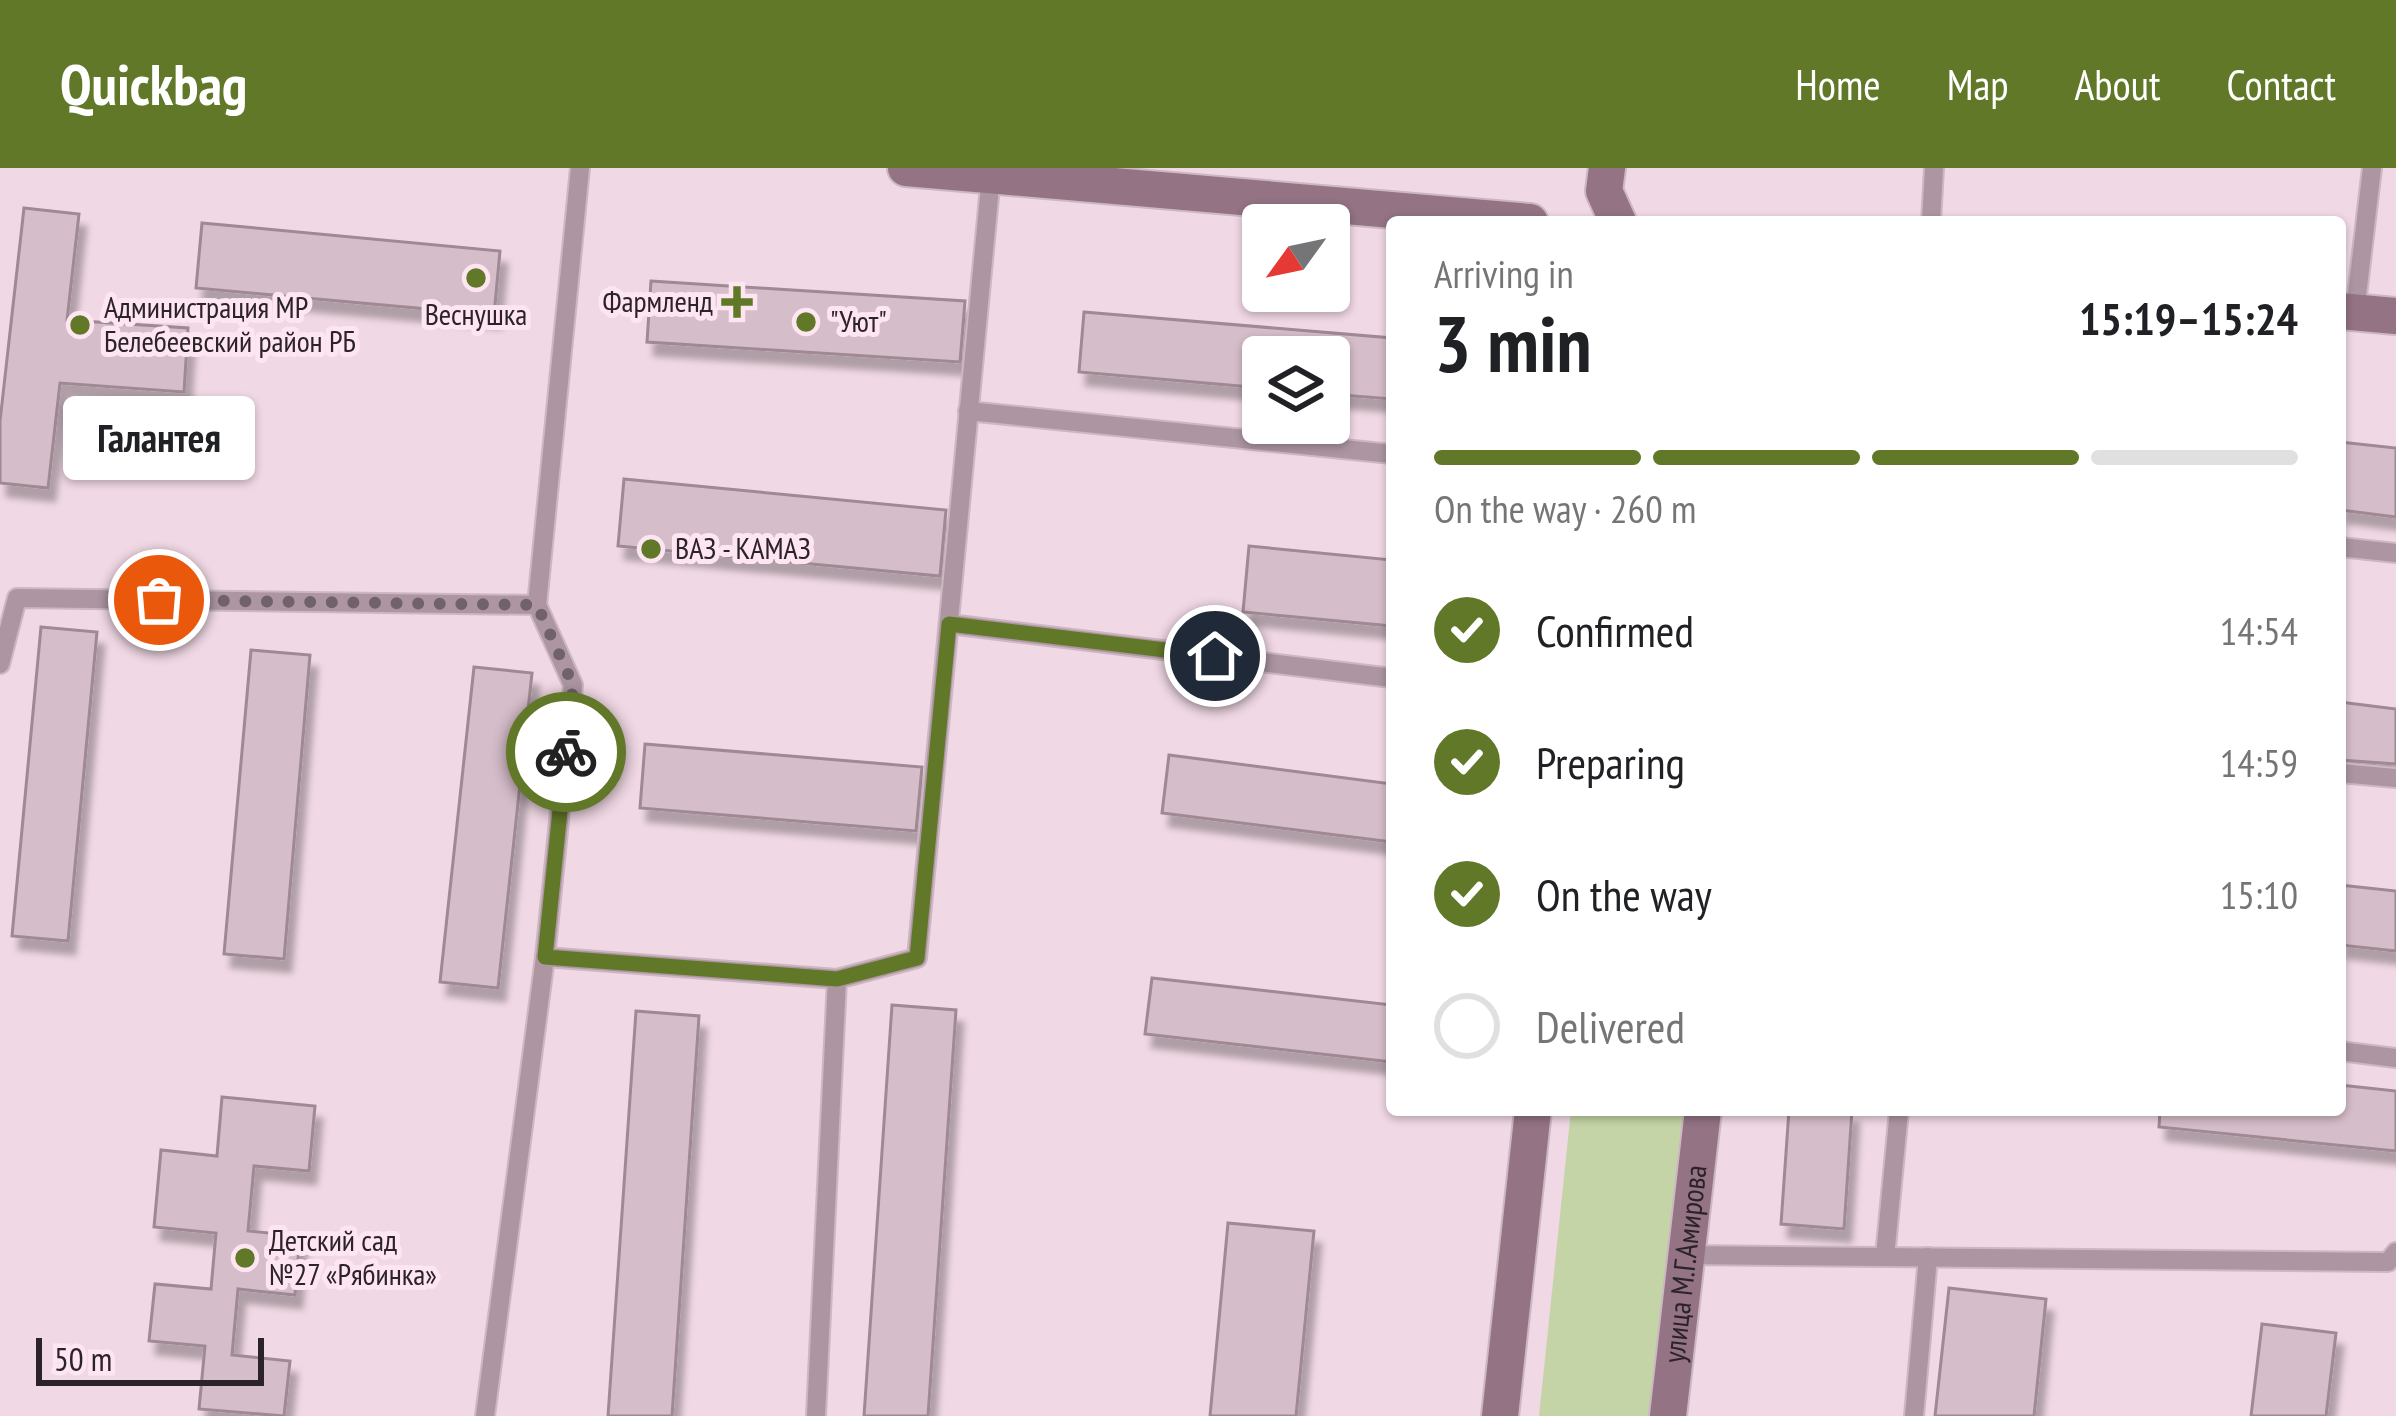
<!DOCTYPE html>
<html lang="en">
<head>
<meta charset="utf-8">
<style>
	:root { --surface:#fff; --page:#f2f2f2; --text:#202124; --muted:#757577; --line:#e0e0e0; --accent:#627829 }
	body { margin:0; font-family:"PT Sans Narrow",sans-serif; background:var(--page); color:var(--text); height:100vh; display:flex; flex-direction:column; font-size:45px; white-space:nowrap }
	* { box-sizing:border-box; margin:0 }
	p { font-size:39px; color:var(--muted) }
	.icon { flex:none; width:66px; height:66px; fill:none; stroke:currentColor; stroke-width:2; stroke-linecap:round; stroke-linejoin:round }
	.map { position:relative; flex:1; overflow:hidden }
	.panel { position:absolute; left:1386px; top:48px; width:960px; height:900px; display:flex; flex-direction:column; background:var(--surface); border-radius:12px; box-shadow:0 3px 9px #0004 }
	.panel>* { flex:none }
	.needle { width:78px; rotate:237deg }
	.tools { position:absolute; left:1242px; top:36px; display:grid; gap:24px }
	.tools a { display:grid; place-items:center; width:108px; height:108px; border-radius:12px; background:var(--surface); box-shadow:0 3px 9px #0004; font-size:60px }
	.scale { position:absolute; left:36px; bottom:30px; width:228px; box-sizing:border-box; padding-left:12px; border:6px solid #2c2328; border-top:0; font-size:33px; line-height:42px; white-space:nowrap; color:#2c2328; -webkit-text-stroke:9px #fde5f1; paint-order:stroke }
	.pin { position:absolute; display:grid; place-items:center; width:102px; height:102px; color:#fff; margin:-51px; border:6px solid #fff; border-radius:50%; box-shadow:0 3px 12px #0007 }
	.courier { position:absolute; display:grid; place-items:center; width:120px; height:120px; margin:-60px; border:9px solid #627829; border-radius:50%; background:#fff; color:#222; box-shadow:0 3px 15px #0007 }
	.bubble { position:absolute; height:84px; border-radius:12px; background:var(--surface); box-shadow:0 3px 9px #0004; font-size:39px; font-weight:700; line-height:84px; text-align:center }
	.head em { font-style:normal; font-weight:700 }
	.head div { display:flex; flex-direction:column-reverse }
	.head { display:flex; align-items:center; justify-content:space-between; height:204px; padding:0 48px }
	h1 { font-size:78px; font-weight:700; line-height:90px }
	.bar { display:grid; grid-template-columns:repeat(4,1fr); gap:18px 12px; align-content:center; height:144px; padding:0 48px }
	.bar i { height:15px; border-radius:9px; background:var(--line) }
	.bar .on { background:var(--accent) }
	.bar p { grid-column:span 4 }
	ol { padding:0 48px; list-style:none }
	li { display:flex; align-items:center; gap:36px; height:132px }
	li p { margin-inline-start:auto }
	li .icon { padding:12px; border-radius:50%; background:var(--accent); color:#fff; stroke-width:4 }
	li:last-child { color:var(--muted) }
	li i { width:66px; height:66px; border:6px solid var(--line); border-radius:50% }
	header { display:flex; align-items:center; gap:72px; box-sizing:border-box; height:168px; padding:0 60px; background:var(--accent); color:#fff }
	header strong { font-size:57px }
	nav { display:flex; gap:66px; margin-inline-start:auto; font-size:42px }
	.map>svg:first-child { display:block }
	.green { fill:#c4d4a6 }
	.building { fill:#d5bdc9; stroke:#9f8994; stroke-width:3; filter:url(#shadow) }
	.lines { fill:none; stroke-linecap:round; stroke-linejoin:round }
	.lane-casing { stroke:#cdb7c2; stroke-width:22 }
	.secondary-casing { stroke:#cdb7c2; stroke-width:40 }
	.lane { stroke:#ad96a2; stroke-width:18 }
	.secondary { stroke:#937384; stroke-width:36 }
	.done { stroke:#71626a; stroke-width:12; stroke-dasharray:0 21.6 }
	.route { stroke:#627829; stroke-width:15 }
	.poi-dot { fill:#627829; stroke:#fde5f1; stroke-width:4.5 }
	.labels { text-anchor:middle; stroke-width:10; stroke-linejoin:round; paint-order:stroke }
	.poi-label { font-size:30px; fill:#2c2328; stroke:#fde5f1; text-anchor:start }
	.street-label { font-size:30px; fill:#2c2328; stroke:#fde5f1 }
</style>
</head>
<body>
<header>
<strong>Quickbag</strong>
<nav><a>Home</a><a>Map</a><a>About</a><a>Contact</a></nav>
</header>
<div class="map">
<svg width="2396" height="1248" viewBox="0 0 2396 1248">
	<defs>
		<filter id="shadow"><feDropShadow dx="7" dy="13" stdDeviation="3" flood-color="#0004"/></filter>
	</defs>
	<rect width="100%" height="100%" fill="#f0d8e4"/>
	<polygon class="green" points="1571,942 1683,942 1650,1248 1539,1248"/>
	<g class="building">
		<polygon points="24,40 79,46 67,152 188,160 184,224 60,215 48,320 0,315 0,253"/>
		<polygon points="202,55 500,83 494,147 196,120"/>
		<polygon points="651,113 965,133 960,194 647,174"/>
		<polygon points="1084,144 1392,170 1392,231 1329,226 1329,189 1263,189 1263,220 1079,204"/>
		<polygon points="2340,274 2396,280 2396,349 2340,342"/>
		<polygon points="624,311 946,342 940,408 618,378"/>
		<polygon points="1249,378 1392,392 1392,458 1243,444"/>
		<polygon points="41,459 97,464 68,773 12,768"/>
		<polygon points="251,482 310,487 284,791 224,786"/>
		<polygon points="474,499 532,505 498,820 440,814"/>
		<polygon points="2340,534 2396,541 2396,596 2340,592"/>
		<polygon points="645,576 922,599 916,663 640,640"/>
		<polygon points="1169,587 1392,616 1392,674 1162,645"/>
		<polygon points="2340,717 2396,723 2396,783 2340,777"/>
		<polygon points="1152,810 1392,837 1392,894 1145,866"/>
		<polygon points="892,837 956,842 928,1248 864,1248"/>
		<polygon points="636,843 699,848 672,1248 608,1248"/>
		<polygon points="2340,917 2396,923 2396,983 2159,959 2160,942 2340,942"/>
		<polygon points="222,929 315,938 309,1003 254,998 248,1063 300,1068 295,1127 238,1121 232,1187 290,1193 284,1248 199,1241 205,1178 149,1173 155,1116 211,1121 216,1065 154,1059 161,982 217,988"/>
		<polygon points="1789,942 1852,942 1844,1061 1781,1056"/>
		<polygon points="1228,1055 1314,1063 1296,1248 1210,1248"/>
		<polygon points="1949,1120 2046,1131 2034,1248 1935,1248"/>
		<polygon points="2262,1156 2336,1165 2326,1248 2251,1248"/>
	</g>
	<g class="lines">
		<defs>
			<g id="lane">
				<polyline points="1931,54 1934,0"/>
				<polyline points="2355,144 2372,0"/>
				<polyline points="968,243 1392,286"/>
				<polyline points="2340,379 2396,385"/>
				<polyline points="949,456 1392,510"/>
				<polyline points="0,496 17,430 537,437 580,0"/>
				<polyline points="2340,605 2396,610"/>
				<polyline points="545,789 837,811 917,790 991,8"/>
				<polyline points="2340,883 2396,890"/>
				<polyline points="1685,1087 2388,1094 2396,1084"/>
				<polyline points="1885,1089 1899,942"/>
				<polyline points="485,1248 545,789 573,517 537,437"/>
				<polyline points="816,1248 837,811"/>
				<polyline points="1914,1248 1928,1089"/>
			</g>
			<g id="secondary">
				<polyline points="906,0 1530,54"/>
				<polyline points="1607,0 1604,23 1618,54"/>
				<polyline points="2340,143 2396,148"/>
				<polyline points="1500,1248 1533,942"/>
				<path id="s1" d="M 1668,1248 L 1703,942"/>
			</g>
		</defs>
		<use href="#lane" class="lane-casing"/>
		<use href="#secondary" class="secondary-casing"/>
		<use href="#lane" class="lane"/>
		<use href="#secondary" class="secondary"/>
	</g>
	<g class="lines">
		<polyline class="done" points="159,432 537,437 573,517 566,584"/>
		<polyline class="route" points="566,584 545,789 837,811 917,790 949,456 1215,488"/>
	</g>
	<g class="poi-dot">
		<circle cx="476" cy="110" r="12"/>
		<path d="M731 116h12v12h12v12h-12v12h-12v-12h-12v-12h12z"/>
		<circle cx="806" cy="154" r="12"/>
		<circle cx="80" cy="157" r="12"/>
		<circle cx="651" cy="381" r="12"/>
		<circle cx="245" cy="1090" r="12"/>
	</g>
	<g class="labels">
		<g class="poi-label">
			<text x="713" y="144" text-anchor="end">Фармленд</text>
			<text x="104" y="150">Администрация МР<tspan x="104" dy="34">Белебеевский район РБ</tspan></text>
			<text x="476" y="157" text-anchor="middle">Веснушка</text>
			<text x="830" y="164">"Уют"</text>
			<text x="675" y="391">ВАЗ - КАМАЗ</text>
			<text x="269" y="1083">Детский сад<tspan x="269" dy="34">№27 «Рябинка»</tspan></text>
		</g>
		<g class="street-label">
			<text dy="10" stroke="none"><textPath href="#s1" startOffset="153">улица М.Г.Амирова</textPath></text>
		</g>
	</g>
</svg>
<div class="tools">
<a><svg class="needle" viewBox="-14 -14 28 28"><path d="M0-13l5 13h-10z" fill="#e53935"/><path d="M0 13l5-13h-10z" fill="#757577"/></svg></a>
<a><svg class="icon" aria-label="layers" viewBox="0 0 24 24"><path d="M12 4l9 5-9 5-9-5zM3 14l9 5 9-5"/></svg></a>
</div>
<div class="scale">50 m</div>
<div class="pin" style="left:159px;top:432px;background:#ea580c"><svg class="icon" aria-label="bag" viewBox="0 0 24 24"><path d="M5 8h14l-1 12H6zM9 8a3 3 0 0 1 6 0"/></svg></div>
<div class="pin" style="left:1215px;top:488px;background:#1f2937"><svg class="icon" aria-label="home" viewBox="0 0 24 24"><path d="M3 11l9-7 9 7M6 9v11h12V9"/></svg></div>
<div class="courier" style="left:566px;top:584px"><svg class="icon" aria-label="bike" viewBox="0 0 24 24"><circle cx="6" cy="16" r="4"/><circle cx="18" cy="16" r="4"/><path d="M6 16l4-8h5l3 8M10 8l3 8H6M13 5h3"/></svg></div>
<div class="bubble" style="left:63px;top:228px;width:192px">Галантея</div>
<section class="panel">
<div class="head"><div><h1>3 min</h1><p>Arriving in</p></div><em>15:19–15:24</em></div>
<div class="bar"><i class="on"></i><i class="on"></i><i class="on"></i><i></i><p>On the way · 260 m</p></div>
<ol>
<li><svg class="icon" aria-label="check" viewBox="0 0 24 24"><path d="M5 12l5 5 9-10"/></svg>Confirmed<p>14:54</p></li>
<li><svg class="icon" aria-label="check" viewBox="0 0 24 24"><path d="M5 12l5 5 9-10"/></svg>Preparing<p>14:59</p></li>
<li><svg class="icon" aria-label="check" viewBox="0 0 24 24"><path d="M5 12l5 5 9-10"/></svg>On the way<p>15:10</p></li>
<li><i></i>Delivered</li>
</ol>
</section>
</div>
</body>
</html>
